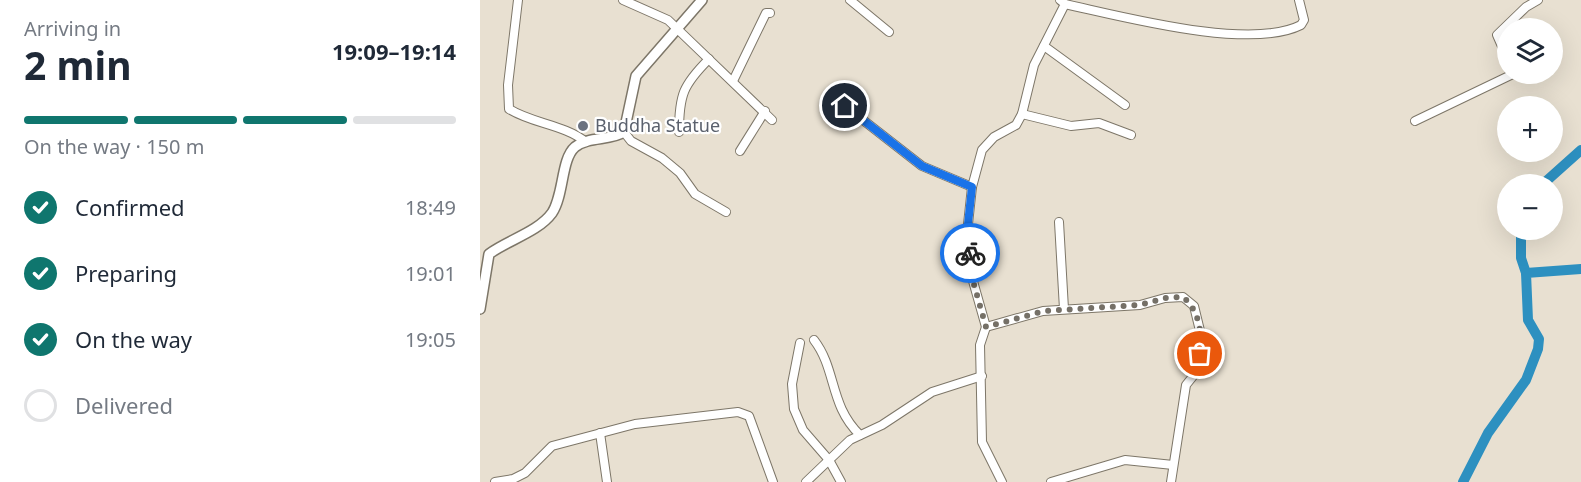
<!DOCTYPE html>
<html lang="en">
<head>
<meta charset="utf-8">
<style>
	:root { --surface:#fff; --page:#f2f2f3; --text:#1f2937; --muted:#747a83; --line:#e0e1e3; --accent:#0f766e }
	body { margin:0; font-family:"Noto Sans",sans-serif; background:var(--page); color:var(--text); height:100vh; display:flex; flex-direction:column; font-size:22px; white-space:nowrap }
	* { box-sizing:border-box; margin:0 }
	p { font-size:20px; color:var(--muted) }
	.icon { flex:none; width:33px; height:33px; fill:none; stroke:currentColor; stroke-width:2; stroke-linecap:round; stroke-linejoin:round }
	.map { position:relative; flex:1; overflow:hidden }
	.details { display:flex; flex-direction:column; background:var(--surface); width:480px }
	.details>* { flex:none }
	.fabs { position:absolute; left:1017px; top:18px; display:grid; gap:12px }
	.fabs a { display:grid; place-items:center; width:66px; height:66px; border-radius:50%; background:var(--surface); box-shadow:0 6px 24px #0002; font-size:30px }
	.pin { position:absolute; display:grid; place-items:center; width:51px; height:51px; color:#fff; margin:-26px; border:3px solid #fff; border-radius:50%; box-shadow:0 2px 6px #0007 }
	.courier { position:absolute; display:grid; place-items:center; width:60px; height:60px; margin:-30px; border:4px solid #1a73e8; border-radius:50%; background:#fff; color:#222; box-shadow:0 2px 8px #0007 }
	.summary em { font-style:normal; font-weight:700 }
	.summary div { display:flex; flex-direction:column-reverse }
	.summary { display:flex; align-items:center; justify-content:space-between; height:102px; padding:0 24px }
	h1 { font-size:39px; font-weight:700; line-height:45px }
	.bar { display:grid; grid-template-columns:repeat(4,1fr); gap:9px 6px; align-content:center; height:72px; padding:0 24px }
	.bar i { height:8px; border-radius:4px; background:var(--line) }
	.bar .current { background:var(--accent) }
	.bar p { grid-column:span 4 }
	ol { padding:0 24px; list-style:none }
	li { display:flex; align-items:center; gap:18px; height:66px }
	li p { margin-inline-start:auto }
	li .icon { padding:6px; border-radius:50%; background:var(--accent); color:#fff; stroke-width:4 }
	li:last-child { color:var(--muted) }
	li i { width:33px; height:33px; border:3px solid var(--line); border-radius:50% }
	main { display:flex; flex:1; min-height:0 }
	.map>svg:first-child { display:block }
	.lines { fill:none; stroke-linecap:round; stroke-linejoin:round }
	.canal { stroke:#2d90c0; stroke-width:10 }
	.minor-casing { stroke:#7d7668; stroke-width:10 }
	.tertiary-casing { stroke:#7d7668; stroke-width:12 }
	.minor { stroke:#fff; stroke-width:8 }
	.tertiary { stroke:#fff; stroke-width:9 }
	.done { stroke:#757067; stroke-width:6; stroke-dasharray:0 10.8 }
	.route { stroke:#1a73e8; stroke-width:8 }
	.worship-dot { fill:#6b7280; stroke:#fff; stroke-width:2 }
	.labels { text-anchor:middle; stroke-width:4.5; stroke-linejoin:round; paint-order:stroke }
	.worship-label { font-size:18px; fill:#5b616d; stroke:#fff; text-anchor:start }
</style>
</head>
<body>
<main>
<section class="details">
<div class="summary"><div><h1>2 min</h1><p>Arriving in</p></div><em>19:09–19:14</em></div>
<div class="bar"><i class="current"></i><i class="current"></i><i class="current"></i><i></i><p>On the way · 150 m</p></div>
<ol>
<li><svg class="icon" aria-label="check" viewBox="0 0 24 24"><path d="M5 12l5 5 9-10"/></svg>Confirmed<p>18:49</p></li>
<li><svg class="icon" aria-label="check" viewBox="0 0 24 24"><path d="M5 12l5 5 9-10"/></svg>Preparing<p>19:01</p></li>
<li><svg class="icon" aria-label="check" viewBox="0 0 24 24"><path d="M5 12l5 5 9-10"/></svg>On the way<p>19:05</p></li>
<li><i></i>Delivered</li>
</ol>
</section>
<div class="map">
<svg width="1101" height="482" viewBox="0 0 1101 482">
	<rect width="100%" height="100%" fill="#e8e0d1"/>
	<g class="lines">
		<g class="canal">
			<polyline points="1063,184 1101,150"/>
			<polyline points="1041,230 1041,258 1046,273"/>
			<polyline points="983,482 1008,433 1046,380 1058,349 1059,339 1048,320 1046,273 1101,269"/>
		</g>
		<defs>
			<g id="minor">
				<path d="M 38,0 L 28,85 L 29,109 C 53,124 83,124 106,142"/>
				<polyline points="143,0 188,20 292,120"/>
				<polyline points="370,0 409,32"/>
				<polyline points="580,0 585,4 554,65 542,114 536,125 514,137 502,150 492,187 488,224 491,274 506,327 563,311 660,305 685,298 703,297 714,306 722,339 718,370 706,385 691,482"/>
				<path d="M 585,4 C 641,16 770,51 821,25 L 824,20 L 819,0"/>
				<polyline points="564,46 645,105"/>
				<polyline points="1028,60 1017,35 1046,7 1058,0"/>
				<polyline points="253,81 286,13 290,13"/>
				<polyline points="365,106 442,166 492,187"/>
				<polyline points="542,114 591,126 619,123 651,135"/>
				<polyline points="935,121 1033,74"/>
				<polyline points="144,132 151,141 182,158 200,173 215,194 246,212"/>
				<path d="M 199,132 C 199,95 203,85 229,59"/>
				<polyline points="260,151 285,111"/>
				<polyline points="579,222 584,309"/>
				<polyline points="506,327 500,345 502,442 522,482"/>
				<path d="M 334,340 C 357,370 349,405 380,435"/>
				<polyline points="320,343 312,384 314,409 323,430 349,460 361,482"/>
				<polyline points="120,433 127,482"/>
				<polyline points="15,482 33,479 45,473 72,446 155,424 258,412 269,416 293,482"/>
				<polyline points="326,482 370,440 402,425 452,392 502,376"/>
				<polyline points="571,482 645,460 693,465"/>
			</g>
			<path id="tertiary" d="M 0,309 L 9,254 C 28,240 58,232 72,213 C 84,195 81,159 95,147 C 109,136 130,141 144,132 L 156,76 L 222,0"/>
		</defs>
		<use href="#minor" class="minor-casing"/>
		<use href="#tertiary" class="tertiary-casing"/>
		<use href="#minor" class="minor"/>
		<use href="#tertiary" class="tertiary"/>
	</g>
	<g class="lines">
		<path class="done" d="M 490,253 L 491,274 L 506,327 L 564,311 L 660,305 L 685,298 L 703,297 C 720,311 722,334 720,354"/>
		<polyline class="route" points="365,106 442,166 492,187 488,224 490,253"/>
	</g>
	<circle class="worship-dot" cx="103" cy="126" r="6"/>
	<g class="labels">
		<g class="worship-label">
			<text x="115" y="132">Buddha Statue</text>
		</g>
	</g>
</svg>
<div class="fabs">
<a><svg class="icon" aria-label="layers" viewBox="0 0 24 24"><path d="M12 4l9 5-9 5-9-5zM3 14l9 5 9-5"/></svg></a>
<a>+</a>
<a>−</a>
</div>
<div class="pin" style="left:720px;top:354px;background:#ea580c"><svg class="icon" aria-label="bag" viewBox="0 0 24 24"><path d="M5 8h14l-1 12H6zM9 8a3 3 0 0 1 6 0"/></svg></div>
<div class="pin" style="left:365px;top:106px;background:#1f2937"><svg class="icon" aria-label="home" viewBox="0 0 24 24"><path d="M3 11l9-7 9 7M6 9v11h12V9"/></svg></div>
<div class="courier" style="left:490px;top:253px"><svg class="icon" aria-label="bike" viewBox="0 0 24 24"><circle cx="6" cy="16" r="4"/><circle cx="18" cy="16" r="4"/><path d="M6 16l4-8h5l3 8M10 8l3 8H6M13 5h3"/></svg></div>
</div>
</main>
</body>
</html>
